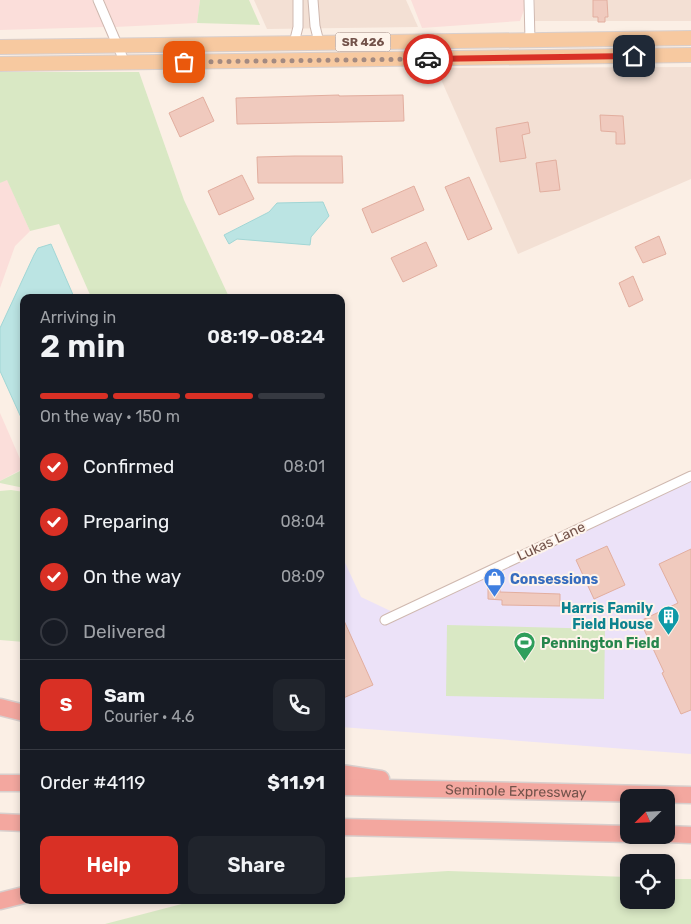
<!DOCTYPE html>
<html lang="en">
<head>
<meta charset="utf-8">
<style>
	:root { --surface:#171b24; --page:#20242c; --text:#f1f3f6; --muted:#9ea1a6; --line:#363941; --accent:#d93025 }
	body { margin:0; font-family:Rubik,sans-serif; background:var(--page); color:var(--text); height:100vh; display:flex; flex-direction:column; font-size:19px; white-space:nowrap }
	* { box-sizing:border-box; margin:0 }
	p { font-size:16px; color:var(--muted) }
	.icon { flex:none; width:28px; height:28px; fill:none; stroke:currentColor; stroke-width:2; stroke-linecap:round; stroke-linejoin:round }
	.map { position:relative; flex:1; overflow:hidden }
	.panel { position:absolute; left:20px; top:294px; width:325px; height:610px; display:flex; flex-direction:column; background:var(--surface); border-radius:10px; box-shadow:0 2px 8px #0003 }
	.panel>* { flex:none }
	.needle { width:32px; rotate:246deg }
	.tools { position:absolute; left:620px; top:789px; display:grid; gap:10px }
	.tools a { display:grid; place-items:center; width:55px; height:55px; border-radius:10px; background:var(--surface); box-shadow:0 2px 8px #0003; font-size:25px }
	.pin { position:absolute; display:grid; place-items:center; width:42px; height:42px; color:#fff; margin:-21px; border-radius:10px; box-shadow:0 2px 8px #0006 }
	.courier { position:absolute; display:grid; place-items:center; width:50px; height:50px; margin:-25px; border:4px solid #d93025; border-radius:50%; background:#fff; color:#222; box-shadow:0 1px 6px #0007 }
	.head em { font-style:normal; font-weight:600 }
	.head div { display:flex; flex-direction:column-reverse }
	.head { display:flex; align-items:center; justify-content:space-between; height:85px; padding:0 20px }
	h1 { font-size:32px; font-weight:600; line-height:38px }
	.bar { display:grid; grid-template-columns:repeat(4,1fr); gap:8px 5px; align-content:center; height:60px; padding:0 20px }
	.bar i { height:6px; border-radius:4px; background:var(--line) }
	.bar .selected { background:var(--accent) }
	.bar p { grid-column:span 4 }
	.line { display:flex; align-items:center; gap:12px; padding:0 20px; border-top:1px solid var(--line) }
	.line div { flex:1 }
	.round { display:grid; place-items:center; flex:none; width:52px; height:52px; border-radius:10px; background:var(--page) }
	ol { padding:0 20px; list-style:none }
	li { display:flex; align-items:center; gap:15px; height:55px }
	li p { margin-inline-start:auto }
	li .icon { padding:5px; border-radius:50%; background:var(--accent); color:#fff; stroke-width:4 }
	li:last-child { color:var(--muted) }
	li i { width:28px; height:28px; border:2px solid var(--line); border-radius:50% }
	.cta { display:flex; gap:10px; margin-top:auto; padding:10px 20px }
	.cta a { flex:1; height:58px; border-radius:10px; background:var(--accent); color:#fff; font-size:20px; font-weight:600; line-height:58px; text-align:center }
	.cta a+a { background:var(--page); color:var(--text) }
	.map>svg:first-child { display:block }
	.residential { fill:#f3e0d4 }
	.commercial { fill:#fbdeda }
	.education { fill:#ece2f8 }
	.green { fill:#d9e8c4 }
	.water { fill:#bbe4e3; stroke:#a1d6d5 }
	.building { fill:#f0cabe; stroke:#e2ae9f }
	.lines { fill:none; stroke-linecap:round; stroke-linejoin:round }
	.minor-casing { stroke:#cfb8af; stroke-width:11 }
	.primary-casing { stroke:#d8cfcd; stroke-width:16 }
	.motorway-casing { stroke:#d8cfcd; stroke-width:19 }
	.minor { stroke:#fff; stroke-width:9 }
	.primary { stroke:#f7c9a0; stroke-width:14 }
	.motorway { stroke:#f3a79f; stroke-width:16 }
	.done { stroke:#a38a81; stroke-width:5; stroke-dasharray:0 9 }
	.route { stroke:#d93025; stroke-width:6 }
	.labels { text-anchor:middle; stroke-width:4; stroke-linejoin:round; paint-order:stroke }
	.shield { fill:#fef4eb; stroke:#9d837b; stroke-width:1 }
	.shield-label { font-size:12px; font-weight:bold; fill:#73534b }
	.street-label { font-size:14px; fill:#73534b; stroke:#fef4eb }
	.shop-label { font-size:14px; font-weight:bold; fill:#366cbe; stroke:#fef4eb; text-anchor:start }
	.culture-label { font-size:14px; font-weight:bold; fill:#0d838f; stroke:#fef4eb; text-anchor:end }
	.leisure-label { font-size:14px; font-weight:bold; fill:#27864d; stroke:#fef4eb; text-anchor:start }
</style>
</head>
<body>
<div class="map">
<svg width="691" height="924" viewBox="0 0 691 924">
	<rect width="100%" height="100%" fill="#fbefe5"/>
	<g class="residential">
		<polygon points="254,0 406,0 418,27 267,29"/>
		<rect x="535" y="0" width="156" height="21"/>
		<polygon points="691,67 691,179 518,254 436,68"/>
	</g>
	<g class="commercial">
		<polygon points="0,0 92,0 104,27 0,30"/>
		<polygon points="103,0 200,0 197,23 115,27"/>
		<polygon points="411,0 524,0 524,10 520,21 422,28"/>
		<polygon points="7,179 30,231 15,246 0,288 0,183"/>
		<polygon points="0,413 24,468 0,481"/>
	</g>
	<polygon class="education" points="691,476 691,754 341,727 341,554 361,597 397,614"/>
	<g class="green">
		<polygon points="200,0 249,0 260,25 197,23"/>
		<polygon points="0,72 139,72 184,200 229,297 91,297 59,224 30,231 7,180 0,183"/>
		<polygon points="24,469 24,488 0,483 0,481"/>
		<polygon points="11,490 24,492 24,642 0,640 0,491"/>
		<polygon points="447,625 605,629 604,699 446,696"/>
		<polygon points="448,871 629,877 629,900 666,900 666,879 691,879 691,924 105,924 197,900 341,900 341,878"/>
	</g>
	<g class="water">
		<polygon points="323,202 329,216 311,237 310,245 237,239 229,244 224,235 269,212 277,203"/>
		<polygon points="51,244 74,297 24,298 24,424 0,371 0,328 34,255 38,248"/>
	</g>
	<g class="building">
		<polygon points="593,0 607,0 608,17 605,17 605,22 598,22 598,17 593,17"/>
		<polygon points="339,95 339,96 403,95 404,121 237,124 236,98"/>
		<polygon points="203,97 214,121 180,137 169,113"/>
		<polygon points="600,115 623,116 625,144 616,144 616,132 601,131"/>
		<polygon points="528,122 530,133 522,135 526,158 500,162 496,128"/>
		<polygon points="295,156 342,156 343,183 258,183 257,157"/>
		<polygon points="556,160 560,190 540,192 536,163"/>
		<polygon points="242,175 254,199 219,215 208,191"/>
		<polygon points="469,177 492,229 468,240 445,187"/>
		<polygon points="414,186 424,210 372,233 362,209"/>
		<polygon points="659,236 666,254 643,263 635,247"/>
		<polygon points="426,242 437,266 403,282 391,258"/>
		<polygon points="633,276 643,300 629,307 619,283"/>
		<polygon points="607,546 625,585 594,599 576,560"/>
		<polygon points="691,549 691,710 681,714 662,673 664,672 640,621 678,603 659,564"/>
		<polygon points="488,583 500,583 500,592 560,594 560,606 502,605 502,600 488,599"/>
		<polygon points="341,614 373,685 341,699"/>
	</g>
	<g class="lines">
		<defs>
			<g id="minor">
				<polyline points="98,0 125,63"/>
				<polyline points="313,0 315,26 319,42"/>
				<polyline points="529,0 530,40"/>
				<polyline points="294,43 298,27 298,0"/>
				<polyline points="385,620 691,476"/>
			</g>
			<g id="primary">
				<polyline points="0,47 691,38"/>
				<polyline points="0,64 691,55"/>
			</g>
			<g id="motorway">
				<polyline points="0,707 24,713"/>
				<polyline points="341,773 381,779"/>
				<polyline points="0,783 24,783"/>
				<path id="s1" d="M 341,787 L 691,795"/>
				<polyline points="0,822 24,823"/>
				<polyline points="341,827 629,834"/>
				<polyline points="666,834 691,835"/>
				<polyline points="0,901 24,895"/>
			</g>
		</defs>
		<use href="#minor" class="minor-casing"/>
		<use href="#primary" class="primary-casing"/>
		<use href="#motorway" class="motorway-casing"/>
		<use href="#minor" class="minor"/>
		<use href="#primary" class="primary"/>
		<use href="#motorway" class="motorway"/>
	</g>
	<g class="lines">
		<polyline class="done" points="184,62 428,59"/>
		<polyline class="route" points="428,59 634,56"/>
	</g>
	<defs>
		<symbol id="shop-pin" viewBox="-11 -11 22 30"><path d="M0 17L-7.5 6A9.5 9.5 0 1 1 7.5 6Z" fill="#3f7fe0" stroke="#fef4eb"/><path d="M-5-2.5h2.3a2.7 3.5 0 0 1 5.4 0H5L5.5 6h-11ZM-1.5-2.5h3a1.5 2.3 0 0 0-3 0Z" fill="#fff"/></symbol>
		<symbol id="building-pin" viewBox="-11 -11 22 30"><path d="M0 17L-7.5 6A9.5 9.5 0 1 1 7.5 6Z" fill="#0f9aa8" stroke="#fef4eb"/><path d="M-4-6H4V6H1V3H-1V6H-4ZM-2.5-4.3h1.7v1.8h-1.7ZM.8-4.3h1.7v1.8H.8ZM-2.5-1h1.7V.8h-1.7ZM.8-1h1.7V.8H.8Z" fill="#fff"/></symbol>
		<symbol id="stadium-pin" viewBox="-11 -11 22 30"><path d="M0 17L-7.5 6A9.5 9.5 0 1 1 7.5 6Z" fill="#2e9e5b" stroke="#fef4eb"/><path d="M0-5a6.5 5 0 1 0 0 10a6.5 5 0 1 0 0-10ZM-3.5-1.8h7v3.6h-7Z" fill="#fff"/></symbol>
	</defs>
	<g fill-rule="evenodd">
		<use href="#shop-pin" x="482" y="566" width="25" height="34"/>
		<use href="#building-pin" x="656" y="604" width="25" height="34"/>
		<use href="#stadium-pin" x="512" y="630" width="25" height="34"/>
	</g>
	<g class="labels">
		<rect class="shield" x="335.5" y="32.5" width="55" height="19" rx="4"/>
		<g class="shield-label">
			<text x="363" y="46">SR 426</text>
		</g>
		<g class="street-label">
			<text transform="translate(551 541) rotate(-25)" y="5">Lukas Lane</text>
			<text dy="5" stroke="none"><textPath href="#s1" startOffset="175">Seminole Expressway</textPath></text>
		</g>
		<g class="shop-label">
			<text x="510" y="584">Consessions</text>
		</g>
		<g class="culture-label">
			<text x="653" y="613">Harris Family<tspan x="653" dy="16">Field House</tspan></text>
		</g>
		<g class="leisure-label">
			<text x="541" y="648">Pennington Field</text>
		</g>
	</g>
</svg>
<div class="tools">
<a><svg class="needle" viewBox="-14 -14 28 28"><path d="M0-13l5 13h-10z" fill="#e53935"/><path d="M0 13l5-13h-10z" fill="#9ea1a6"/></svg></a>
<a><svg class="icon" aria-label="locate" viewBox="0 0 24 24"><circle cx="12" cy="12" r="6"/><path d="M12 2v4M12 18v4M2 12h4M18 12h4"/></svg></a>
</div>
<div class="pin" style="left:184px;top:62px;background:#ea580c"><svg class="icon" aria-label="bag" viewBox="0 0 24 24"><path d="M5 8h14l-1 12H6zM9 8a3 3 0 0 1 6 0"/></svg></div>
<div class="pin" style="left:634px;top:56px;background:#1f2937"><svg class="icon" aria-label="home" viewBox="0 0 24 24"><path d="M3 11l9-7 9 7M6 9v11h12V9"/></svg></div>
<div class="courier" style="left:428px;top:59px"><svg class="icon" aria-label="car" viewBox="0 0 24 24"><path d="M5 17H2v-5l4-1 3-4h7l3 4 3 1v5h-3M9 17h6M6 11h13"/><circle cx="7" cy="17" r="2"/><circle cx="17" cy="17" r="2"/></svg></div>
<section class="panel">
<div class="head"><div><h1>2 min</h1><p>Arriving in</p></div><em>08:19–08:24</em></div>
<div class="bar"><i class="selected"></i><i class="selected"></i><i class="selected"></i><i></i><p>On the way · 150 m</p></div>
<ol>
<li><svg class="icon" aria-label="check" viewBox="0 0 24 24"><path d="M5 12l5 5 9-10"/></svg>Confirmed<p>08:01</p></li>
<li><svg class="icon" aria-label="check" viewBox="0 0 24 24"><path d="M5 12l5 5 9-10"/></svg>Preparing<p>08:04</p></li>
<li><svg class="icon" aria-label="check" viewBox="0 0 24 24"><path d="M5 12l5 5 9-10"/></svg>On the way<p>08:09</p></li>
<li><i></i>Delivered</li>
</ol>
<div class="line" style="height:90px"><b class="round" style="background:var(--accent);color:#fff">S</b><div><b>Sam</b><p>Courier · 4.6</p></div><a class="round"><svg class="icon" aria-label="phone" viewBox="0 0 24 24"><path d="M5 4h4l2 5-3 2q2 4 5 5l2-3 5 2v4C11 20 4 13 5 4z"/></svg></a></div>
<div class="line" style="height:65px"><div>Order #4119</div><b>$11.91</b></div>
<div class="cta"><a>Help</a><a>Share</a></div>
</section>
</div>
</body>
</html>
